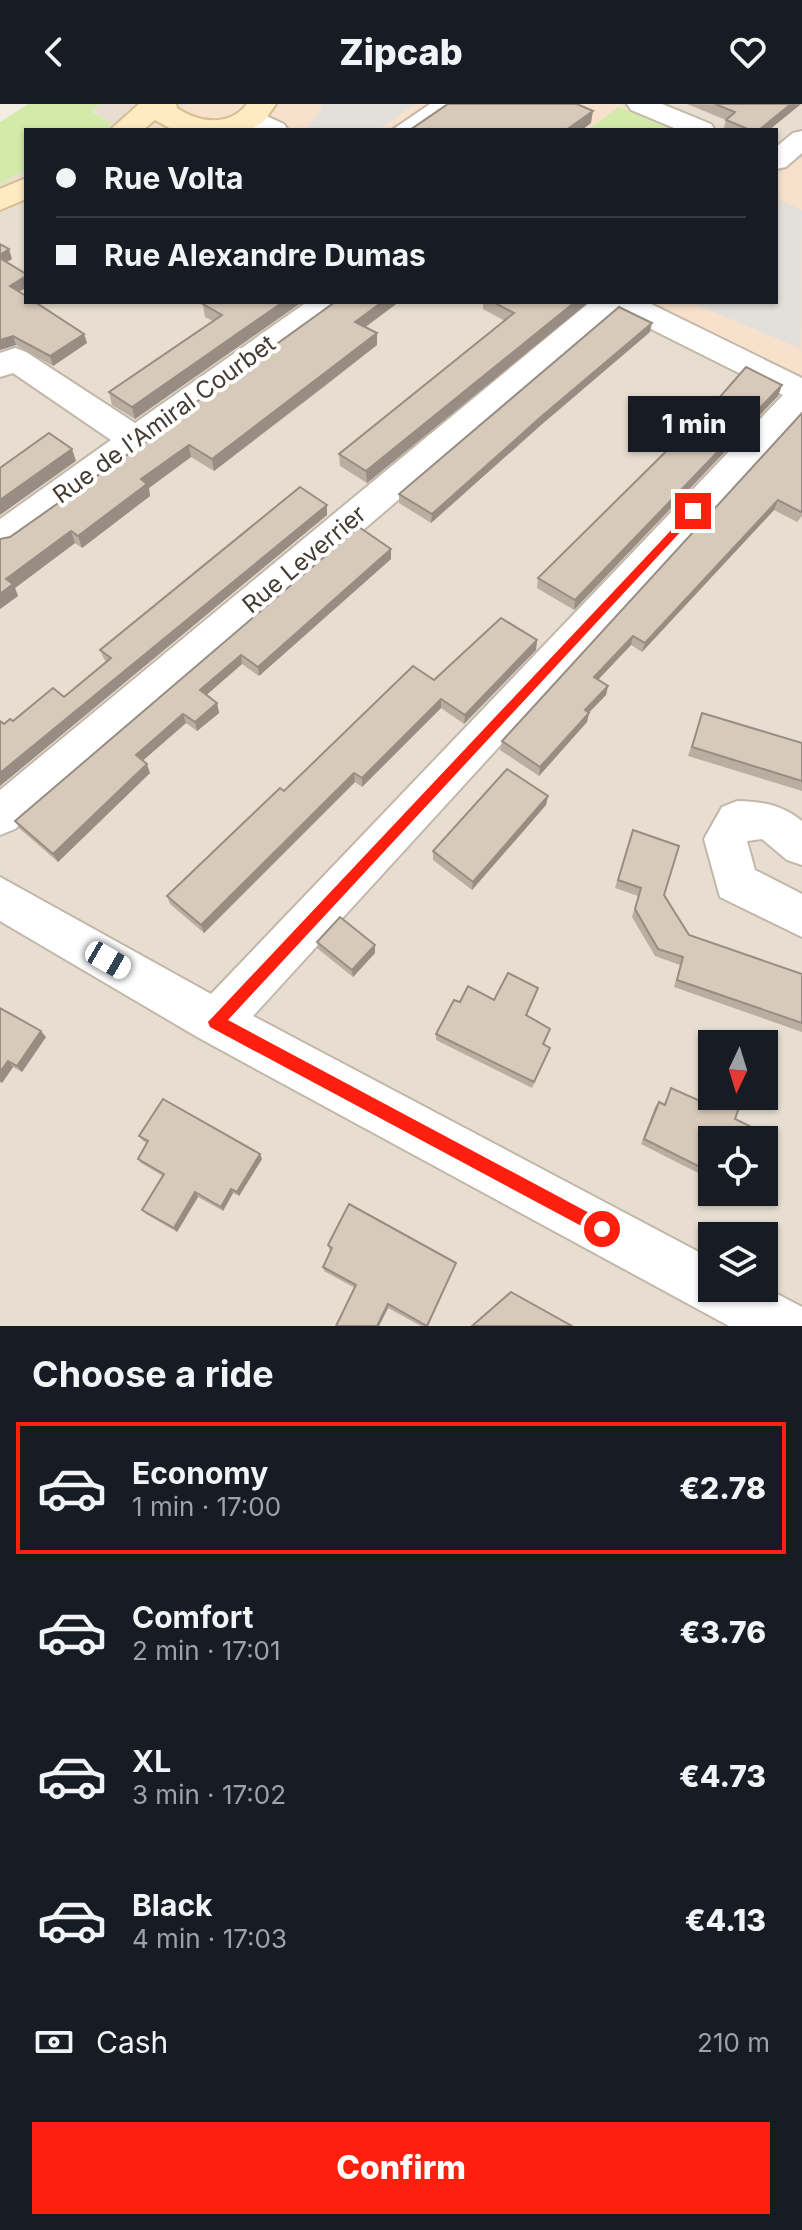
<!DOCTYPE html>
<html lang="en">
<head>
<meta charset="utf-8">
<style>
	:root { --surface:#171b24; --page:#242831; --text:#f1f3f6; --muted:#9ea1a6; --line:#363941; --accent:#ff1f0e }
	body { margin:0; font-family:Inter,sans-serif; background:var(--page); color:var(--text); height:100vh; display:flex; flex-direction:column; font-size:30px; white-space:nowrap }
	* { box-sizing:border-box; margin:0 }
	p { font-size:26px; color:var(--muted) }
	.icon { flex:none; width:44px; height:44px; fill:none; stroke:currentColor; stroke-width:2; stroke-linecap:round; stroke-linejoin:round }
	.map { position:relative; height:1222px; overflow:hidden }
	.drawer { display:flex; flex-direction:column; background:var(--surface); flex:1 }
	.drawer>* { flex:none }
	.guide { position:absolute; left:24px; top:24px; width:754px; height:176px; border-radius:0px; box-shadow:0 2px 6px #0004; display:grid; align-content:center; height:176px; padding:0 32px; background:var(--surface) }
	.needle { width:52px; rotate:184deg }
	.fabs { position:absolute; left:698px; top:926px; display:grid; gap:16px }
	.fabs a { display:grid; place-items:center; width:80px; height:80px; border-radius:0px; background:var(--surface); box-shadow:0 2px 6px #0004; font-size:40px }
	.end { position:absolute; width:36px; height:36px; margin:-18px; border:10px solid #ff1f0e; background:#fff; box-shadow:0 0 0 4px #fff }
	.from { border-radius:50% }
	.bubble { position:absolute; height:56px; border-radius:0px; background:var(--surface); box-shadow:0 2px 6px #0004; font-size:26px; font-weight:800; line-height:56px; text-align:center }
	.car { position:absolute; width:24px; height:48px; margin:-24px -12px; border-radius:10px; box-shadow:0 0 6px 2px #0007; background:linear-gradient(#fff 24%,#345 0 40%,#fff 0 76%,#345 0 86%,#fff 0) }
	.guide b { display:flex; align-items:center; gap:28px; height:76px; font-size:30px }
	.guide b+b { border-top:2px solid var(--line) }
	.guide i { width:20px; height:20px; background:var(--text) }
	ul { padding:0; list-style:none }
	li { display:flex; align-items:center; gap:24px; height:132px; margin:0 16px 12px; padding:0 16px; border:4px solid transparent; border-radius:0px }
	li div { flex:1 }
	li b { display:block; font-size:30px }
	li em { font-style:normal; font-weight:800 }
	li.on { border-color:var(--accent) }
	li>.icon { width:72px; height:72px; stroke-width:1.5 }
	h2 { padding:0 32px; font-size:36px; line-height:96px }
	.pay { display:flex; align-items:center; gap:20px; height:88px; padding:0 32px; font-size:30px }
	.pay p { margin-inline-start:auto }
	.button { display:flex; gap:16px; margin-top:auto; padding:16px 32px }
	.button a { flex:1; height:92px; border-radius:0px; background:var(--accent); color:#fff; font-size:32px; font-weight:800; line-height:92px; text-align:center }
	header { display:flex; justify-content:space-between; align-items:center; height:104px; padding:0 32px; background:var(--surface); font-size:36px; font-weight:800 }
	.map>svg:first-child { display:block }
	.residential { fill:#e7ded1; fill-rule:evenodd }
	.commercial { fill:#f7e1cc }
	.green { fill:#d2eba8 }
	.parking { fill:#e3e0dc }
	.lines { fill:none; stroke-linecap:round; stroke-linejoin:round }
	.lane-casing { stroke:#c2b7a8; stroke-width:4 }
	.street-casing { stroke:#c2b7a8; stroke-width:4 }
	.secondary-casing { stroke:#d6be8f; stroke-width:4 }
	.lane { fill:#fff; fill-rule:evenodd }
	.street { fill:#fff; fill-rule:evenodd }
	.secondary { fill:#ffebc1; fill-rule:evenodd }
	.wall { fill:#baaea1 }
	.shaded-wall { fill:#978d83 }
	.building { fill:#d8cabb; stroke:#978d83; stroke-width:2 }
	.route { fill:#ff1f0e }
	.labels { text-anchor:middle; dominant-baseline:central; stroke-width:8; stroke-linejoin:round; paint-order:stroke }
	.street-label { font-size:24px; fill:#453c33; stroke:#fff }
</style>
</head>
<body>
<header><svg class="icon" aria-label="back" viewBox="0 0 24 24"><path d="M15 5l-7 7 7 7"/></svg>Zipcab<svg class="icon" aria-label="heart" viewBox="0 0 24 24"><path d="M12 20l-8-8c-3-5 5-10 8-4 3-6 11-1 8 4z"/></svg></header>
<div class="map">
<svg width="802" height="1222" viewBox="0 0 802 1222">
	<rect width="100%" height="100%" fill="#f3ede3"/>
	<!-- residential -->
	<path class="residential" d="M 102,0 L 802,0 L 802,1222 L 0,1222 L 0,80 L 26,66 L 26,198 L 776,198 L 776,26 L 100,26 L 111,20 L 91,6 ZM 712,940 L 764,940 L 764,992 L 712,992 ZM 712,1036 L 764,1036 L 764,1088 L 712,1088 ZM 712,1132 L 764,1132 L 764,1184 L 712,1184 Z"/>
	<!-- commercial -->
	<g class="commercial">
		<path d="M 188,0 L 618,0 L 679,26 L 143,26 Z"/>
		<path d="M 802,53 L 802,277 L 599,198 L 776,198 L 776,67 L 781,69 Z"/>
	</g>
	<!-- green -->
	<g class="green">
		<path d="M 28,0 L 102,0 L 91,7 L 112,20 L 100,26 L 26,26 L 26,66 L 0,80 L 0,18 Z"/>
		<path d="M 619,3 L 679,26 L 587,26 Z"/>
	</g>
	<!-- parking -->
	<g class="parking">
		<path d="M 321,0 L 415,0 L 378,26 L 306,26 L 321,7 Z"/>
		<path d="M 776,94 L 802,106 L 801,245 L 690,198 L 776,198 Z"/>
	</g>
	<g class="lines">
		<defs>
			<path id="lane" d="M 430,0 L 446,0 L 408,26 L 392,26 Z"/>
			<g id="street">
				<path d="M 627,0 L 662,0 L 711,20 L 715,26 L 679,26 L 631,6 Z"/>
				<path d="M 251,5 L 284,20 L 288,26 C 270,26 250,30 238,13 L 242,7 Z"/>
				<path d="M 802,27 L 802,49 L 786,63 L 776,65 L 776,43 L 793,29 Z"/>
				<path d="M 307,198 L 342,198 L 338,205 L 13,442 L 0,446 L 0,415 L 111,336 L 13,269 L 0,273 L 0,249 L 15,244 L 26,248 L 135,319 Z"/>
				<path d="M 590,198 L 647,198 L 802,274 L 802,311 L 253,912 L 712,1155 L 712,1184 L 764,1183 L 802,1203 L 802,1222 L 729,1222 L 199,934 L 0,817 L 0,773 L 211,890 L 783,291 L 617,208 L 15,725 L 0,731 L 0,686 Z"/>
				<path d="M 737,697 C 764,698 780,700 802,717 L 802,761 L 787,756 L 762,735 L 747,737 L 755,766 L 802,790 L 802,833 L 720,793 L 704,735 L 722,703 Z"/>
			</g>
			<g id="secondary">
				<path d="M 139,0 L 176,0 L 177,4 C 199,19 229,23 247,0 L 276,0 L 264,17 L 250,26 L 173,26 L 155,16 L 143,26 L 110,26 Z"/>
				<path d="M 26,74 L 26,95 L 0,106 L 0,85 Z"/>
			</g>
		</defs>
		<!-- lane casing -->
		<use href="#lane" class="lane-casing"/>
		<!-- street casing -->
		<use href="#street" class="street-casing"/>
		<!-- secondary casing -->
		<use href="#secondary" class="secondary-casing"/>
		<!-- lane -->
		<use href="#lane" class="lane"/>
		<!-- street -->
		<use href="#street" class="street"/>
		<!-- secondary -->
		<use href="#secondary" class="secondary"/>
	</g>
	<!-- wall -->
	<g class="wall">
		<path d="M 687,0 L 801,0 L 769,26 L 723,26 L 726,16 Z"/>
		<path d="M 0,140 L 12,155 L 6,158 L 19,188 L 84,230 L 87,239 L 53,262 L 16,241 L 0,246 Z"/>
		<path d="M 198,198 L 302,198 L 135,315 L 112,301 L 109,288 L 213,217 L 205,213 L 203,201 Z"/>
		<path d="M 483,198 L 589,198 L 367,379 L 340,362 L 339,350 L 505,217 L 483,205 Z"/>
		<path d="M 365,223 L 377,229 L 377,241 L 324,283 L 214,367 L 191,353 L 149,384 L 150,392 L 82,444 L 75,439 L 15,484 L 18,492 L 0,505 L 10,433 L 154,332 L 153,329 Z"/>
		<path d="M 650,228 L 541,321 L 431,419 L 399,399 L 399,390 Z"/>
		<path d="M 782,281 L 778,292 L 574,506 L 537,484 L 538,474 L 712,302 Z"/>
		<path d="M 802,309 L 802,412 L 797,418 L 774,406 L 642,548 L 631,541 L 598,576 L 608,582 L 606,591 L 589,609 L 587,618 L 539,672 L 500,646 L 502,637 Z"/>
		<path d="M 327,401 L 327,411 L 0,682 L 0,617 L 4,620 L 13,617 L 64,593 L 107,558 L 104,555 L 100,546 Z"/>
		<path d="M 359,423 L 391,445 L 391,455 L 259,572 L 242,560 L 206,591 L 217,599 L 219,609 L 197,627 L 186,619 L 142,657 L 150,669 L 58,758 L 20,725 L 15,717 Z"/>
		<path d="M 537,536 L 536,546 L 464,620 L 441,604 L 362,683 L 355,678 L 204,829 L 170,800 L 167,792 L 284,687 L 434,576 Z"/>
		<path d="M 702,609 L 802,639 L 802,687 L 688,652 Z"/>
		<path d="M 548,692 L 546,701 L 472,786 L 433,756 L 433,747 Z"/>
		<path d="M 633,726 L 664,791 L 689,831 L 802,870 L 802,928 L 674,883 L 680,861 L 655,852 L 632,813 L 638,792 L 615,784 Z"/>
		<path d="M 317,838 L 375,841 L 375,849 L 353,873 L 318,845 Z"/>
		<path d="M 538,884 L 527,912 L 550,925 L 544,941 L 550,944 L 532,984 L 436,936 L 436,930 L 460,898 L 494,896 Z"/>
		<path d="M 0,904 L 46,933 L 22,968 L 13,963 L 2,979 L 0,978 Z"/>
		<path d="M 711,969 L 712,1036 L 712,1076 L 641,1040 L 655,1003 L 659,998 L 664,1000 L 671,984 L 698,996 L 707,975 Z"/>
		<path d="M 139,1032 L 262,1055 L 239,1092 L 233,1089 L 223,1107 L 198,1093 L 177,1128 L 146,1110 L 142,1106 L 163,1072 L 141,1059 L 138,1055 L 147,1039 L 143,1037 Z"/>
		<path d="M 736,1088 L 751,1088 L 746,1093 Z"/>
		<path d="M 328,1141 L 456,1159 L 428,1222 L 421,1222 L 388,1204 L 379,1222 L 336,1222 L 355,1184 L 324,1167 L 323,1163 L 331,1146 L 329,1145 Z"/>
	</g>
	<!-- shaded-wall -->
	<g class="shaded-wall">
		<path d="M 791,0 L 801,0 L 769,26 L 759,26 Z"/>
		<path d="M 593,7 L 591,19 L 582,26 L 566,26 Z"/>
		<path d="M 9,145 L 12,155 L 0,162 L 0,151 Z"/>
		<path d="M 26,172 L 26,184 L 13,191 L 10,182 Z"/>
		<path d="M 283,198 L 302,198 L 135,315 L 132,303 Z"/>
		<path d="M 382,198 L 399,198 L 356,230 L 355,218 Z"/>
		<path d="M 575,198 L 589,198 L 367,379 L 366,367 Z"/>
		<path d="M 652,219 L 650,228 L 541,321 L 431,419 L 432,410 L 542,312 Z"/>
		<path d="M 377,229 L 377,241 L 214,367 L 212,355 Z"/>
		<path d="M 84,230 L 87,239 L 53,262 L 50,252 Z"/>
		<path d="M 13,232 L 16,241 L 0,246 L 0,236 Z"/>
		<path d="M 782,281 L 778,292 L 574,506 L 575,496 Z"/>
		<path d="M 189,341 L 191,353 L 149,384 L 150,392 L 82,444 L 78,432 L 141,375 Z"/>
		<path d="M 72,345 L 76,357 L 0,411 L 0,396 Z"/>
		<path d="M 778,396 L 774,406 L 642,548 L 645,539 Z"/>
		<path d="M 327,401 L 327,411 L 0,682 L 0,669 Z"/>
		<path d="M 71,427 L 75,439 L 15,484 L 18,492 L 0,505 L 0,490 L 6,475 Z"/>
		<path d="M 391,445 L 391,455 L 259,572 L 258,563 Z"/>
		<path d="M 633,532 L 631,541 L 592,582 L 594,573 Z"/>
		<path d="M 537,536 L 536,546 L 464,620 L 465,611 Z"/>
		<path d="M 241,551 L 242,560 L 202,595 L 200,586 Z"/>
		<path d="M 608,582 L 606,591 L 582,615 L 585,606 Z"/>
		<path d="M 441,595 L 441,604 L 362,683 L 362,674 Z"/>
		<path d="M 217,599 L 219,609 L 197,627 L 195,618 Z"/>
		<path d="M 589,609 L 587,618 L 539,672 L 540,663 Z"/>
		<path d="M 183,610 L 186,619 L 139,660 L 136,651 Z"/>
		<path d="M 147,660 L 150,669 L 58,758 L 53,750 Z"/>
		<path d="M 354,669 L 355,678 L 204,829 L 201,821 Z"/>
		<path d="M 548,692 L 546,701 L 472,786 L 473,778 Z"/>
		<path d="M 375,841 L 375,849 L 353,873 L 352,866 Z"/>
		<path d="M 41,927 L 46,933 L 22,968 L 17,962 Z"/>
		<path d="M 8,957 L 13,963 L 2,979 L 0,977 L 0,968 Z"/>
		<path d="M 260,1050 L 262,1055 L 239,1092 L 237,1088 Z"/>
		<path d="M 231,1085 L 233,1089 L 223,1107 L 221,1103 Z"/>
		<path d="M 195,1088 L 198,1093 L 177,1128 L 174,1124 Z"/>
		<path d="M 388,1200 L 388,1204 L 379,1222 L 377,1222 Z"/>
	</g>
	<!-- building -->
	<g class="building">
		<path d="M 448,0 L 577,0 L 593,7 L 566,26 L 410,26 Z"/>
		<path d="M 715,0 L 791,0 L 759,26 L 750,26 L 726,16 L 735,8 Z"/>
		<path d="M 0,140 L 9,145 L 0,151 Z"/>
		<path d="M 0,154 L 26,170 L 26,172 L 10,182 L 26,192 L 26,198 L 35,198 L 84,230 L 50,252 L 13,232 L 0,236 Z"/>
		<path d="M 206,198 L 283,198 L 132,303 L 109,288 L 222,211 L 203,200 Z"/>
		<path d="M 335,198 L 382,198 L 355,218 L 377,229 L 212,355 L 189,341 L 141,375 L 147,380 L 78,432 L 71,427 L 6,475 L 13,480 L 0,490 L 0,435 L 10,433 L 155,331 L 153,329 Z"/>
		<path d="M 493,198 L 575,198 L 366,367 L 339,350 L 514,209 Z"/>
		<path d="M 619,203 L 652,219 L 542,312 L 432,410 L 399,390 Z"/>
		<path d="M 746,263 L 782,281 L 575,496 L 538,474 L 712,302 Z"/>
		<path d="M 802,309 L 802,406 L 801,408 L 778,396 L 645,539 L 633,532 L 594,573 L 608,582 L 585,606 L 589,609 L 540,663 L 502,637 Z"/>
		<path d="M 49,329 L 72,345 L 0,396 L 0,364 Z"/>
		<path d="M 300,383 L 327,401 L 0,669 L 0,617 L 4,620 L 10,615 L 13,617 L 53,584 L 64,593 L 111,554 L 100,546 Z"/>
		<path d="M 359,423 L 391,445 L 258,563 L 241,551 L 200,586 L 217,599 L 195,618 L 183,610 L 136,651 L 147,660 L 53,750 L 15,717 Z"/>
		<path d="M 501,514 L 537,536 L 465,611 L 441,595 L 362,674 L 354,669 L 201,821 L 167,792 L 280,684 L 284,687 L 413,562 L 434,576 Z"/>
		<path d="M 702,609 L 802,639 L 802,677 L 692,643 Z"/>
		<path d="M 507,665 L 548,692 L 473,778 L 433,747 Z"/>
		<path d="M 633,726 L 679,742 L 664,791 L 689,831 L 802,870 L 802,919 L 677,876 L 683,853 L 658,845 L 635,805 L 641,784 L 618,776 Z"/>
		<path d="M 340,813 L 375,841 L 352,866 L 317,838 Z"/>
		<path d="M 508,869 L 538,884 L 526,911 L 550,925 L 543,940 L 550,944 L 534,978 L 436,930 L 454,896 L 460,898 L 468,882 L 494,896 Z"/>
		<path d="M 0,904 L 41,927 L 17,962 L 8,957 L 0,968 Z"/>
		<path d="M 711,969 L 712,992 L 743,992 L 735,1015 L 764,1029 L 762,1036 L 712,1036 L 712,1069 L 644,1035 L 659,998 L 665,1001 L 671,984 L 700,997 Z"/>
		<path d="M 163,995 L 260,1050 L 237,1088 L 231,1085 L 221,1103 L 195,1088 L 174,1124 L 142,1106 L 164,1070 L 138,1055 L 148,1037 L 139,1032 Z"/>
		<path d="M 349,1100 L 456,1159 L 427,1222 L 388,1200 L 377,1222 L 336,1222 L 356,1181 L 323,1163 L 332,1144 L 328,1141 Z"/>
		<path d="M 511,1188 L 572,1222 L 472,1222 Z"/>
	</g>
	<!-- route -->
	<path class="route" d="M 693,403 L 699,407 L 697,410 L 228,916 L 608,1119 L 610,1125 L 608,1131 L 602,1133 L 210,923 L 208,918 Z"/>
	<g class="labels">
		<!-- street labels -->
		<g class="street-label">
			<text transform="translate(164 315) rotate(-36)">Rue de l'Amiral Courbet</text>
			<text transform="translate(304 455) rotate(-40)">Rue Leverrier</text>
		</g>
	</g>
</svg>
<div class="fabs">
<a><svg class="needle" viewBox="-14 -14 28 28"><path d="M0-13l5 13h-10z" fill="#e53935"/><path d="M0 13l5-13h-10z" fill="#9ea1a6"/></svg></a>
<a><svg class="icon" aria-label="locate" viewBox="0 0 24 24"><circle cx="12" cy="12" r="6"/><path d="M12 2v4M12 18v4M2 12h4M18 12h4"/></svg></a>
<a><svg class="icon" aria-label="layers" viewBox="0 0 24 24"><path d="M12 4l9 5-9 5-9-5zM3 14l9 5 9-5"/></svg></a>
</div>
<i class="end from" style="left:602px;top:1125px"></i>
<i class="end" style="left:693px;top:407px"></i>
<div class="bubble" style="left:628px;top:292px;width:132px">1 min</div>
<i class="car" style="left:108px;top:856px;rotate:120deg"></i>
<div class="guide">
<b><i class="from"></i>Rue Volta</b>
<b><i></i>Rue Alexandre Dumas</b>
</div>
</div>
<section class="drawer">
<h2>Choose a ride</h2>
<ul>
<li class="on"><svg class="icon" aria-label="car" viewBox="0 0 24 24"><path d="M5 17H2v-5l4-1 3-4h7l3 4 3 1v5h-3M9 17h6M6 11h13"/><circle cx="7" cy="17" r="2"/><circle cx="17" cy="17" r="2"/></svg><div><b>Economy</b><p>1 min · 17:00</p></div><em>€2.78</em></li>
<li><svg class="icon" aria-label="car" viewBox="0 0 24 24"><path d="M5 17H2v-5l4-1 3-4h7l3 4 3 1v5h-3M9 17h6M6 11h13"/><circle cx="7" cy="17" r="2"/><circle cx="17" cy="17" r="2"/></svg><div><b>Comfort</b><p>2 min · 17:01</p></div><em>€3.76</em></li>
<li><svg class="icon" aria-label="car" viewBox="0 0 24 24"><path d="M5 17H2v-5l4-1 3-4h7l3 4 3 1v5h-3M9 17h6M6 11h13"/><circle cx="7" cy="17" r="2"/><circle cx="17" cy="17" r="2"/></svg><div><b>XL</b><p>3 min · 17:02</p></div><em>€4.73</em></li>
<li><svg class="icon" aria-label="car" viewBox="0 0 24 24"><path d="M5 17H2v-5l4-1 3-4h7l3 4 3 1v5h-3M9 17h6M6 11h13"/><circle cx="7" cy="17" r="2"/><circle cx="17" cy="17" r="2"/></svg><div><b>Black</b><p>4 min · 17:03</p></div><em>€4.13</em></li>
</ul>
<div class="pay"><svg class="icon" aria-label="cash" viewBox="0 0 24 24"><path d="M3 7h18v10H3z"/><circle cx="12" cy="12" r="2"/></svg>Cash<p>210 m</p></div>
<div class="button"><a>Confirm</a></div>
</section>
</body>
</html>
